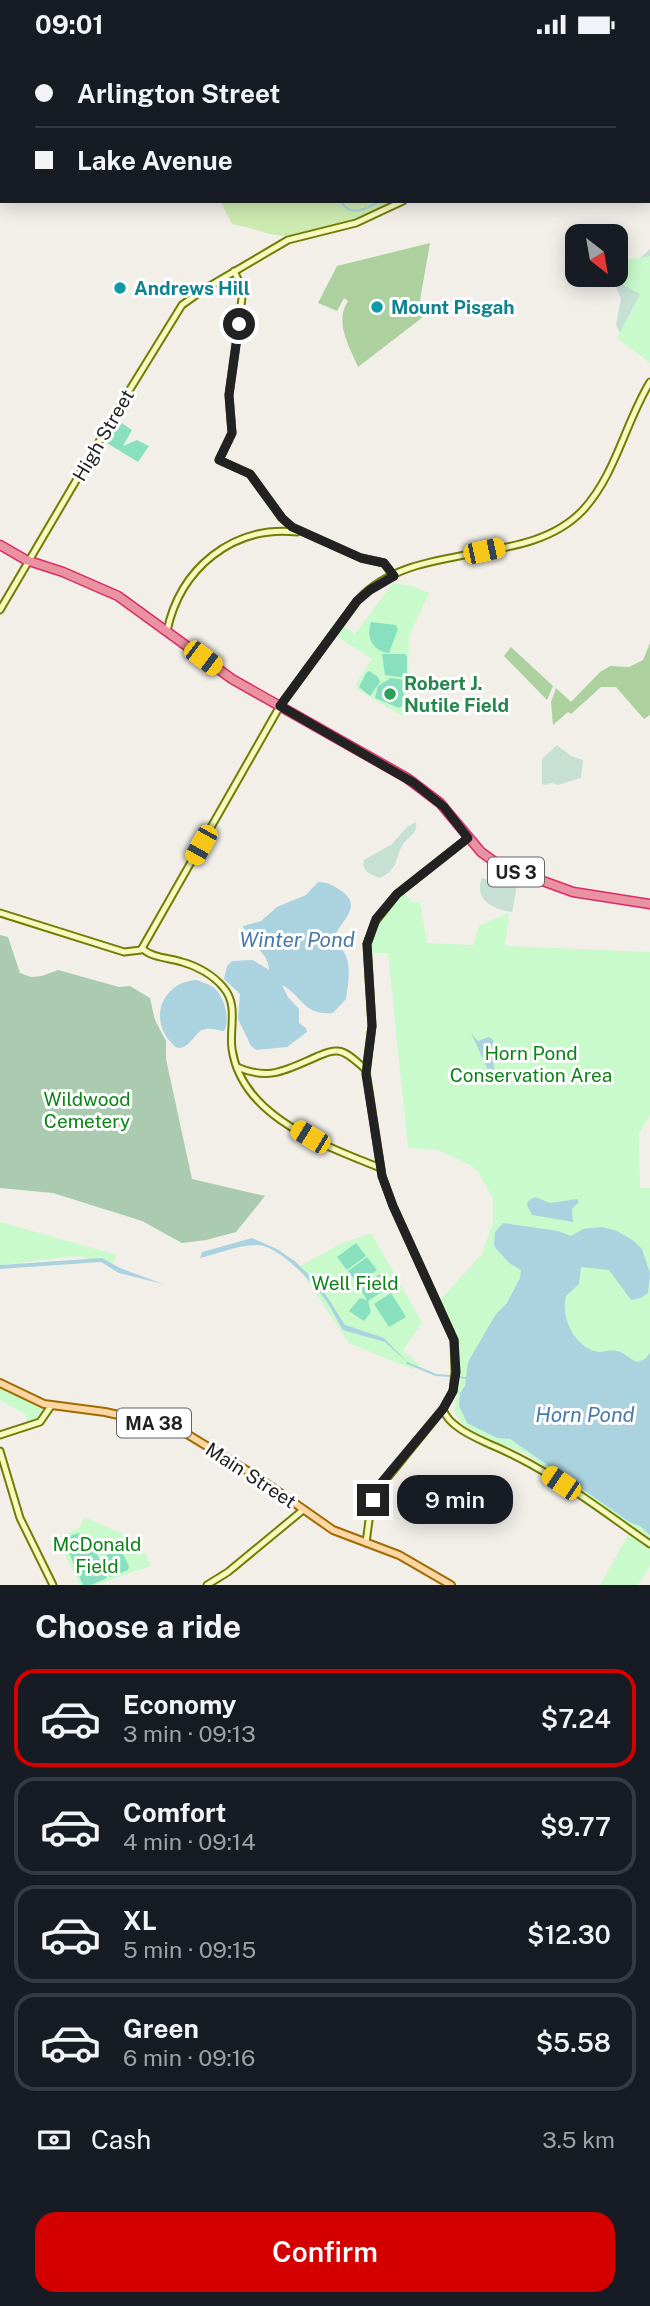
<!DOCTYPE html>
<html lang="en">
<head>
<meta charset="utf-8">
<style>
	:root { --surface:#171b24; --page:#20242c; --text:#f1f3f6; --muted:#9ea1a6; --line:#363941; --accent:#d40000 }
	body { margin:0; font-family:"Public Sans",sans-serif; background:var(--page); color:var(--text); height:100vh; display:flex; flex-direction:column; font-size:26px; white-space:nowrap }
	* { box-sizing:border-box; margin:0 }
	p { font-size:23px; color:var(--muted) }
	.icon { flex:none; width:38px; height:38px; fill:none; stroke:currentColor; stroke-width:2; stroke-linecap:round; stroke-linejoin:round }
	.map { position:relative; height:1536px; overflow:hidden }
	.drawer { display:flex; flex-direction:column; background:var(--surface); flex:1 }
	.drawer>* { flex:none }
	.top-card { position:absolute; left:0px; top:0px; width:651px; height:154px; box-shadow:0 4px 18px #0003; display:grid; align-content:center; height:154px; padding:0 35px; background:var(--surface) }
	.needle { width:46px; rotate:149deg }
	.controls { position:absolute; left:565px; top:175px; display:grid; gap:14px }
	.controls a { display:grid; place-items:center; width:63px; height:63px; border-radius:14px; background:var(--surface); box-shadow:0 4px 18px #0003; font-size:35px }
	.end { position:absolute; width:32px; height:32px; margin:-16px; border:9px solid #222; background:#fff; box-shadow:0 0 0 4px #fff }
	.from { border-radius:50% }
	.bubble { position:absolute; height:49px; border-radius:21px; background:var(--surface); box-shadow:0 4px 18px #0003; font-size:23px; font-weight:600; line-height:49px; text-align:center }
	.car { position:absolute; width:21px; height:42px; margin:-21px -10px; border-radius:9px; box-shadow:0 0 5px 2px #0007; background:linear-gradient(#f5c518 24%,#345 0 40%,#f5c518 0 76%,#345 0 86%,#f5c518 0) }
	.top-card b { display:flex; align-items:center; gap:24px; height:66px; font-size:26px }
	.top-card b+b { border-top:2px solid var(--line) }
	.top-card i { width:18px; height:18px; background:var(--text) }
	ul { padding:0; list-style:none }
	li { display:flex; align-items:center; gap:21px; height:98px; margin:0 14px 10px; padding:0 21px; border:4px solid var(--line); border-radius:21px }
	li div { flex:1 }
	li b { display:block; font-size:26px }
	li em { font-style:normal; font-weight:600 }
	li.on { border-color:var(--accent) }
	li>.icon { width:63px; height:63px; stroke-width:1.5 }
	h2 { padding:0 35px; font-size:32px; line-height:84px }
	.pay { display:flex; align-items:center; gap:18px; height:77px; padding:0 35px; font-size:26px }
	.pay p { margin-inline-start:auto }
	.primary-button { display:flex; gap:14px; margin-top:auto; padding:14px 35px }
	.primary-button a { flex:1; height:80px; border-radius:21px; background:var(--accent); color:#fff; font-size:28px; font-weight:600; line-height:80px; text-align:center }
	.status { display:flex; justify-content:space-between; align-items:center; height:49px; padding:0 35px; background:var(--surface); direction:ltr }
	.status svg { height:19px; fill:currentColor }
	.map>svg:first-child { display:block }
	.grass { fill:#cdebb0 }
	.forest { fill:#add19e }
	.wetland { fill:#c6e0d4 }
	.cemetery { fill:#aacbaf }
	.park { fill:#c8facc }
	.pitch { fill:#88e0be }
	.water { fill:#aad3df }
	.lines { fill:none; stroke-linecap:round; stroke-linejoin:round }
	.stream { stroke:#aad3df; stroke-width:2 }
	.secondary-casing { stroke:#707d05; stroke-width:9 }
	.primary-casing { stroke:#a06b00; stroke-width:10 }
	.highway-casing { stroke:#dc2a67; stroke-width:11 }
	.secondary { stroke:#f7fabf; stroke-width:5 }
	.primary { stroke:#fcd6a4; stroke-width:6 }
	.highway { stroke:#e892a2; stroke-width:8 }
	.route { stroke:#222; stroke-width:9 }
	.culture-dot { fill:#0f9aa8; stroke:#fff; stroke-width:2.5 }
	.leisure-dot { fill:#2e9e5b; stroke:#fff; stroke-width:2.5 }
	.labels { text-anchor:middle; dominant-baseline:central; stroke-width:6; stroke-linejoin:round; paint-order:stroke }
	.shield { fill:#fff; stroke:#646464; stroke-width:2 }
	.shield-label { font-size:18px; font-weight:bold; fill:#222 }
	.culture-label { font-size:19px; font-weight:bold; fill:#0d838f; stroke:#fff; text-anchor:start }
	.street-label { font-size:19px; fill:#222; stroke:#fff }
	.leisure-label { font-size:19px; font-weight:bold; fill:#27864d; stroke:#fff; text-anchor:start }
	.park-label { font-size:19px; fill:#0c8416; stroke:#fff }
	.water-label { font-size:21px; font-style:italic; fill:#4a7aab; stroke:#fff }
</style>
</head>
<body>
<div class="status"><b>09:01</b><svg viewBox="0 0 49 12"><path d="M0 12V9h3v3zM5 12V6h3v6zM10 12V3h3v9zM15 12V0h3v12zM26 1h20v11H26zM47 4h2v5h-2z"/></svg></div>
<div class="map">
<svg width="650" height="1536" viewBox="0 0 650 1536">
	<rect width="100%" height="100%" fill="#f2efe9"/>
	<!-- grass -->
	<g class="grass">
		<path d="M 13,0 L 326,0 L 15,2 Z"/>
		<path d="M 220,152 L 392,152 L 391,155 C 362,168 318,188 286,187 C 267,186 250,178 232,175 Z"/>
	</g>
	<!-- forest -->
	<g class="forest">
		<path d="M 430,194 L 420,251 L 436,258 L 358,318 C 349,297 334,273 348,252 L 344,249 L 337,262 L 318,254 L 337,217 Z"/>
		<path d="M 650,594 L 650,666 L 644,670 L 616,638 L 601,638 L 571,665 L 568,663 L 553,676 L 551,653 L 556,639 L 571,653 L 600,623 L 610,617 L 629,618 L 643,611 Z"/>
		<path d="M 511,598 L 553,637 L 547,651 L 504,607 Z"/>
	</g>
	<!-- wetland -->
	<g class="wetland">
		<path d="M 650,200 L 650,300 L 622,286 L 618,281 L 616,275 L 621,250 L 612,228 L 622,215 L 640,209 Z"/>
		<path d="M 557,696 L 571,707 L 583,711 L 581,729 L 558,736 L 551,734 L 545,736 L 542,735 L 542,710 Z"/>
		<path d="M 416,773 C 418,786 408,786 402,797 C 394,811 399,821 379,829 L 367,823 L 363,816 L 364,811 L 392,795 L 407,778 Z"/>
		<path d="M 482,829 L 506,836 L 518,831 L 512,863 C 493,861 473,850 482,829 Z"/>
	</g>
	<!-- cemetery -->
	<path class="cemetery" d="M 0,886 L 8,888 L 20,924 L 31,928 L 42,927 L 58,921 L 119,938 L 130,937 L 150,949 L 155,971 L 166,992 L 166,1010 L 192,1130 L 265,1147 L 236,1183 L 206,1191 L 182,1194 L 142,1172 L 53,1144 L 0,1139 Z"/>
	<!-- park -->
	<g class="park">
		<path d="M 650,207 L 650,314 L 617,289 L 640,245 L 609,228 L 616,226 L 616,221 L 626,211 Z"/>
		<path d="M 393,534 L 412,537 L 429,544 L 409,587 L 408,628 L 403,667 L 358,641 L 356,635 L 372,610 L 335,586 L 342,576 L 355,585 Z"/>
		<path d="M 403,843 L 412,853 L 420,853 L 427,894 L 473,896 L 480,876 L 509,864 L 505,897 L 650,903 L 650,1066 L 639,1085 L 640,1139 L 650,1139 L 650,1491 L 528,1406 L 477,1385 L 461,1374 L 454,1362 L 459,1333 L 456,1285 L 440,1251 L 482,1205 L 493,1174 L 493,1150 L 478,1122 L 470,1116 L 438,1101 L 408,1099 L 388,904 L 369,904 C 370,878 386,861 403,843 Z"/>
		<path d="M 0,1173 L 117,1206 L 112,1215 L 77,1207 L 0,1216 Z"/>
		<path d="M 371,1184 L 422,1273 L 403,1301 L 420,1316 L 412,1320 L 349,1294 L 298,1218 L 340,1195 Z"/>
		<path d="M 0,1338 L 43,1358 L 45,1361 L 39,1372 L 29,1376 L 25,1365 L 0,1351 Z"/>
		<path d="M 84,1468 L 142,1493 L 141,1504 L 145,1504 L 151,1517 L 95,1536 L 80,1536 L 57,1490 L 80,1478 Z"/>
		<path d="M 629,1484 L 650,1498 L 650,1516 L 638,1536 L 600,1536 Z"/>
	</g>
	<!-- pitch -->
	<g class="pitch">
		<path d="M 120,373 L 132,381 L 123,397 L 137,391 L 149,397 L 138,413 L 107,394 Z"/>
		<path d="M 371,573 L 396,576 L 398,580 L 389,604 C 372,602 366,588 371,573 Z"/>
		<path d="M 382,605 L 405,605 L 407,608 L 407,629 L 385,626 Z"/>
		<path d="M 369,622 L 378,628 L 380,633 L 370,647 L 359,638 L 366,624 Z"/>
		<path d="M 391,629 L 406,631 L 402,657 L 399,659 L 375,649 L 378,637 Z"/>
		<path d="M 356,1194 L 366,1207 L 347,1221 L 337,1208 Z"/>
		<path d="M 367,1208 L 377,1221 L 358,1235 L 348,1222 Z"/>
		<path d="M 380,1225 L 388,1239 L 368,1252 L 371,1263 L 364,1272 L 349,1262 L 360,1249 L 367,1251 L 359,1238 Z"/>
		<path d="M 391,1244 L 406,1268 L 389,1278 L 374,1255 Z"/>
		<path d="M 79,1484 L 84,1489 L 82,1495 L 91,1492 L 102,1516 L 105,1507 L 115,1502 L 123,1505 L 129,1517 L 128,1521 L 110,1528 L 105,1522 L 107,1529 L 91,1536 L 83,1536 L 68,1502 L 77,1498 L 69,1490 L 69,1487 Z"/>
	</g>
	<!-- water -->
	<g class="water">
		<path d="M 318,833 C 327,833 333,836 340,841 C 365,857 340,872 333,890 C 335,898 340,897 344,903 C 352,916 348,936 346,950 L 333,964 C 303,967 303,947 282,936 L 288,948 L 299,960 L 299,974 L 306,979 L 307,983 L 287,998 L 256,1001 L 251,997 L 238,970 L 240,945 L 224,930 L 227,917 L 232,912 L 253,911 L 269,921 C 269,901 245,895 243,877 L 261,872 L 277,858 L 306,846 Z"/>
		<path d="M 197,931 C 204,934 213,936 218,943 C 225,952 230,972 224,982 C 216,981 210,978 202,981 C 194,985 187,1003 176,998 C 175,998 169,991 168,990 C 149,964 166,932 197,931 Z"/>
		<path d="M 471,984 L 478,992 L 489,988 L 493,991 L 494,1021 L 488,1021 Z"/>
		<path d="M 535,1148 L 550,1154 L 577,1150 L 579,1153 L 572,1160 L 573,1173 L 532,1166 L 527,1156 L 528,1152 Z"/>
		<path d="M 503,1174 L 558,1182 L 571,1187 L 583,1180 L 602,1178 L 617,1182 L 634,1192 L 642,1200 L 650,1224 L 648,1244 L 641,1249 L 631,1251 L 609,1221 L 581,1218 L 579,1235 L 566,1247 C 560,1269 576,1301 600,1303 C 606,1303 611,1300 617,1302 C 624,1303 630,1310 637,1313 L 645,1310 L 650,1304 L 650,1486 L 640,1477 L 631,1474 L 510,1390 L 497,1389 L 467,1374 L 459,1357 L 460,1344 L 465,1337 L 468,1313 L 496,1265 L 507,1254 L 520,1229 L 521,1221 L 509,1214 L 494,1197 L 495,1183 Z"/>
		<path d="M 252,1189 L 277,1200 L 296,1213 L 321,1238 L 345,1276 L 384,1289 L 409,1315 L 385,1293 L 343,1281 C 337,1272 333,1262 327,1253 C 315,1236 279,1196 257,1196 C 237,1196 218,1205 200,1209 L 202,1203 Z"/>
		<path d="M 102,1209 L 120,1219 L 163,1235 L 119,1224 L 101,1213 L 0,1220 L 0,1216 Z"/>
	</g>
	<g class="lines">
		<!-- stream -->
		<g class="stream">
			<path d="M 0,29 L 2,29"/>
			<path d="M 341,152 C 346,162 356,164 366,159"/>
			<path d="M 369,158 L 380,152"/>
			<path d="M 407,1314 L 436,1326 L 451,1327"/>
			<path d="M 459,1328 L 465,1329"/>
		</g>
		<defs>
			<g id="secondary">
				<path d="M 596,0 L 598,2"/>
				<path d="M 523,2 L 524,0"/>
				<path d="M 649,43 L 650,44"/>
				<path d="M 234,222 L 241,237 L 242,249 L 229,346 L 232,384 L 219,411 L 250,425 L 282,469 L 292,478 L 361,509 L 384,514 L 394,527"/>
				<path d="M 0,561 L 124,350 L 182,256 L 203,241 L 288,191 L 356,174 L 403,152"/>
				<path d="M 167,582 C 180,520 232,476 297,483"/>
				<path d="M 0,864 L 124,903 L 141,901 L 280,657 L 357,552 C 415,488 527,521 583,461 C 616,425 625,374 650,333"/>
				<path d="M 142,899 C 151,909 170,909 182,913 C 197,917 213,926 223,938 C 239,956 229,979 232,1000 C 242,1069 325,1096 380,1119"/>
				<path d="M 237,1018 C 269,1032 286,1021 316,1008 C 323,1005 330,1001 338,1002 C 348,1003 358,1014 365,1020"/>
				<path d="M 443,1360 C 448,1377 474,1388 489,1395 C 548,1419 598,1459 650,1495"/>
				<path d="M 0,1386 L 40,1373 L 51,1357"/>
				<path d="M 0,1402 L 20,1469 L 53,1536"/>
				<path d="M 366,1494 L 371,1456 L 376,1443 L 443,1360 L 453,1342 L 455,1323 L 454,1291 L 393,1157 L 382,1127 L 366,1022 L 372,977 L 367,895 L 375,873 L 397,845 L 468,789"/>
				<path d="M 207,1536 L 228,1523 L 303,1461"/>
			</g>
			<path id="primary" d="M 0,1334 L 44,1355 L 105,1363 L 164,1376 L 182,1382 L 256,1427 L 333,1481 L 399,1506 L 451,1536"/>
			<path id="highway" d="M 0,496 L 26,511 L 63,523 L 118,547 L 232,630 L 407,729 L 440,754 L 481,803 L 499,816 L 573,843 L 650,855"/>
		</defs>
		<!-- secondary casing -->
		<use href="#secondary" class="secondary-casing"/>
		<!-- primary casing -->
		<use href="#primary" class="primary-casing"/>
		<!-- highway casing -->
		<use href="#highway" class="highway-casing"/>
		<!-- secondary -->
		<use href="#secondary" class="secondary"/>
		<!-- primary -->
		<use href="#primary" class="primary"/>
		<!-- highway -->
		<use href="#highway" class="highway"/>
	</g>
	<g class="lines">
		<!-- route -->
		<path class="route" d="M 239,275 L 229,346 L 232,384 L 219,411 L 250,425 L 282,469 L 292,478 L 361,509 L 384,514 L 394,527 L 370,541 L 357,552 L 280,657 L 414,734 L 444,758 L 468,789 L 397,845 L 376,870 L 367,895 L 372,977 L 366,1025 L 382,1127 L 393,1157 L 454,1291 L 456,1323 L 453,1342 L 443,1360 L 382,1433 L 373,1451"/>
	</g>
	<!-- markers -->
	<g class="culture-dot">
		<circle cx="120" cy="239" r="7"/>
		<circle cx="377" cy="258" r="7"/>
	</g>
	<circle class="leisure-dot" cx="390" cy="645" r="7"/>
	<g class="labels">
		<!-- shield labels -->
		<g class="shield">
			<rect x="488" y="808.5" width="56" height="29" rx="5"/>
			<rect x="117" y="1359.5" width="74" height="29" rx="5"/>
		</g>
		<g class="shield-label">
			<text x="516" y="823">US 3</text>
			<text x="154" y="1374">MA 38</text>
		</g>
		<!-- culture labels -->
		<g class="culture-label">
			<text x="134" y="239">Andrews Hill</text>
			<text x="391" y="258">Mount Pisgah</text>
		</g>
		<!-- street labels -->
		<g class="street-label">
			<text transform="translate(103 386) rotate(-60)">High Street</text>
			<text transform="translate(251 1426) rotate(33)">Main Street</text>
		</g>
		<!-- leisure labels -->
		<g class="leisure-label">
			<text x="404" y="634">Robert J.<tspan x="404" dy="22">Nutile Field</tspan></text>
		</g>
		<!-- park labels -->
		<g class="park-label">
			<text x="531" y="1004">Horn Pond<tspan x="531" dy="22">Conservation Area</tspan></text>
			<text x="87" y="1050">Wildwood<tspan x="87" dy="22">Cemetery</tspan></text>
			<text x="355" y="1234">Well Field</text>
			<text x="97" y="1495">McDonald<tspan x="97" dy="22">Field</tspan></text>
		</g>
		<!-- water labels -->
		<g class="water-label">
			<text x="297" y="890">Winter Pond</text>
			<text x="585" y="1365">Horn Pond</text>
		</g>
	</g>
</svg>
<div class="controls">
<a><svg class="needle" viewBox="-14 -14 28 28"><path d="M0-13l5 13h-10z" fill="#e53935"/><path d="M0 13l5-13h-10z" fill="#9ea1a6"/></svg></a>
</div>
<i class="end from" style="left:239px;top:275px"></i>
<i class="end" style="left:373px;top:1451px"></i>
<div class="bubble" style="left:397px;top:1426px;width:116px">9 min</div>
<i class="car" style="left:484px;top:502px;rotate:78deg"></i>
<i class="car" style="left:203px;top:609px;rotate:127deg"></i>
<i class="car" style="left:201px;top:796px;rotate:209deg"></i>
<i class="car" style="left:310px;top:1088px;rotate:301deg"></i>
<i class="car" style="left:561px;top:1434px;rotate:304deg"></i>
<div class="top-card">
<b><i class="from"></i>Arlington Street</b>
<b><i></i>Lake Avenue</b>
</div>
</div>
<section class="drawer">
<h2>Choose a ride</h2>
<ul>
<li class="on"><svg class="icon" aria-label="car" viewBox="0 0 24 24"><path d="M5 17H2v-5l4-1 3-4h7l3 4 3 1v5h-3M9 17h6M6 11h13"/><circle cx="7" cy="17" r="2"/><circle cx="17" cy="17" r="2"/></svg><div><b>Economy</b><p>3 min · 09:13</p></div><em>$7.24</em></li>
<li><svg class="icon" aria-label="car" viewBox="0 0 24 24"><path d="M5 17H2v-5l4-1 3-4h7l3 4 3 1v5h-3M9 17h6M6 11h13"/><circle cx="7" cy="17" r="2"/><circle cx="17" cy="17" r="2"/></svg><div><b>Comfort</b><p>4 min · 09:14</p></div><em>$9.77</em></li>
<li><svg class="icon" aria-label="car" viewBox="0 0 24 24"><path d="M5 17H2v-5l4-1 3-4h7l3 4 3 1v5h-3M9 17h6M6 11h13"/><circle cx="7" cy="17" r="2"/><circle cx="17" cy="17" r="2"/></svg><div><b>XL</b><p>5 min · 09:15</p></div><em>$12.30</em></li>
<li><svg class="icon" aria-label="car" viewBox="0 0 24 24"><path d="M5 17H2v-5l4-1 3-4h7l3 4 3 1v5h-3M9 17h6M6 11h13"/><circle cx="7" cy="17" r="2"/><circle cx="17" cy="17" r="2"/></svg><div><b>Green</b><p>6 min · 09:16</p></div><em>$5.58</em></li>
</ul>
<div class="pay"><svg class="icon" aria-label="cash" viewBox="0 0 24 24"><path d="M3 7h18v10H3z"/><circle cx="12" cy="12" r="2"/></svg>Cash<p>3.5 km</p></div>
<div class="primary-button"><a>Confirm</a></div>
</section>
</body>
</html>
